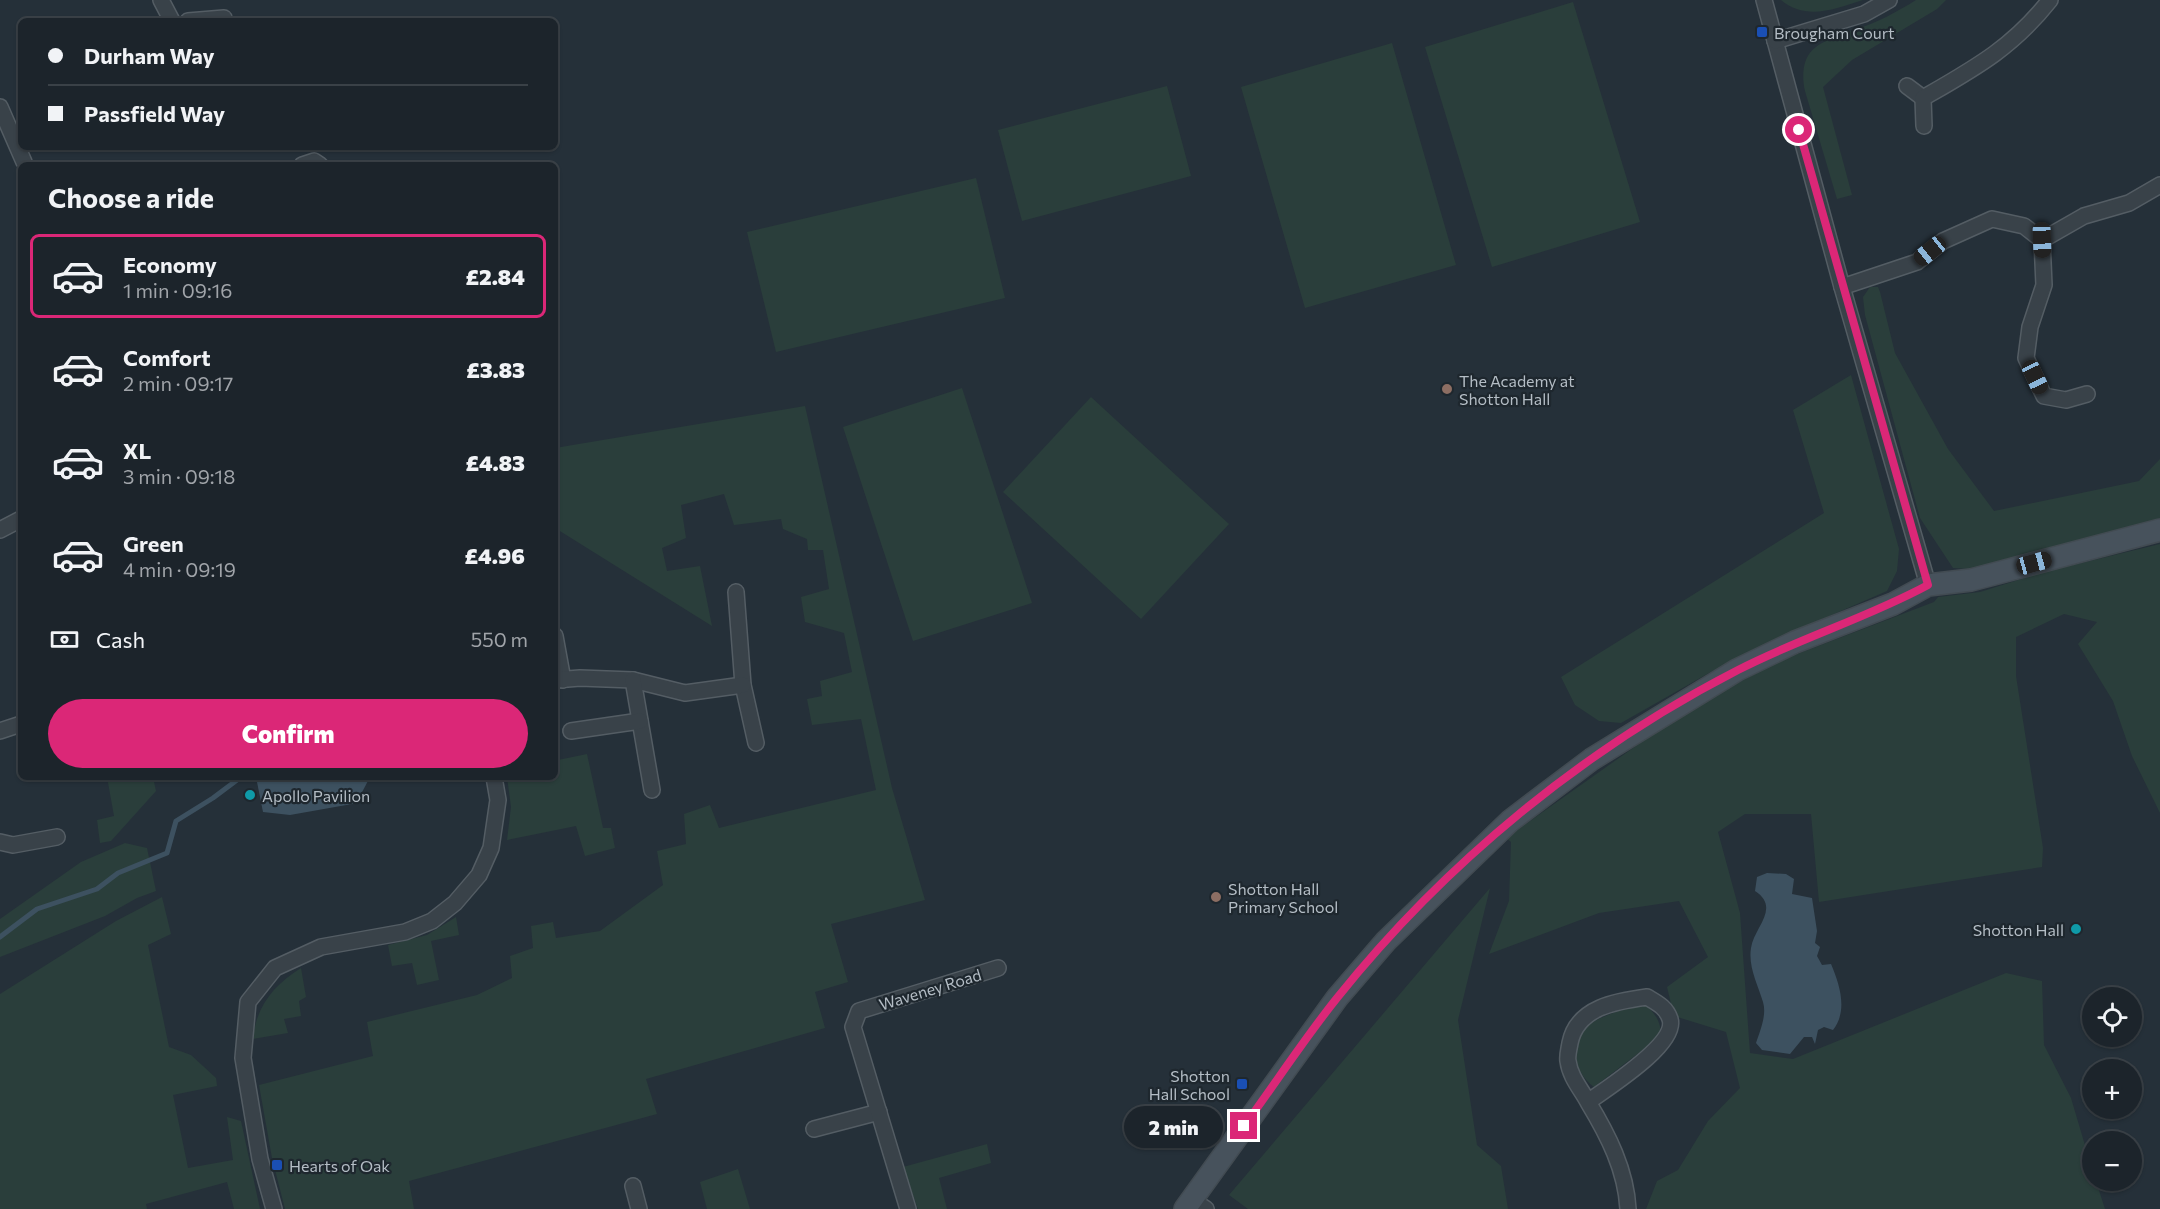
<!DOCTYPE html>
<html lang="en">
<head>
<meta charset="utf-8">
<style>
	:root { --surface:#1c242b; --page:#252c33; --text:#f1f3f6; --muted:#a0a4a9; --line:#3a4147; --accent:#db2777 }
	body { margin:0; font-family:Commissioner,sans-serif; background:var(--page); color:var(--text); height:100vh; display:flex; flex-direction:column; font-size:22px; white-space:nowrap }
	* { box-sizing:border-box; margin:0 }
	p { font-size:20px; color:var(--muted) }
	.icon { flex:none; width:33px; height:33px; fill:none; stroke:currentColor; stroke-width:2; stroke-linecap:round; stroke-linejoin:round }
	.map { position:relative; flex:1; overflow:hidden }
	.panel { position:absolute; left:18px; top:162px; width:540px; height:618px; display:flex; flex-direction:column; background:var(--surface); border-radius:9px; box-shadow:0 2px 4px #0004,0 0 0 2px var(--line) }
	.panel>* { flex:none }
	.banner { position:absolute; left:18px; top:18px; width:540px; height:132px; border-radius:9px; box-shadow:0 2px 4px #0004,0 0 0 2px var(--line); display:grid; align-content:center; height:132px; padding:0 30px; background:var(--surface) }
	.controls { position:absolute; left:2082px; top:987px; display:grid; gap:12px }
	.controls a { display:grid; place-items:center; width:60px; height:60px; border-radius:50%; background:var(--surface); box-shadow:0 2px 4px #0004,0 0 0 2px var(--line); font-size:30px }
	.end { position:absolute; width:27px; height:27px; margin:-14px; border:8px solid #db2777; background:#fff; box-shadow:0 0 0 3px #fff }
	.from { border-radius:50% }
	.bubble { position:absolute; height:42px; border-radius:21px; background:var(--surface); box-shadow:0 2px 4px #0004,0 0 0 2px var(--line); font-size:20px; font-weight:800; line-height:42px; text-align:center }
	.car { position:absolute; width:18px; height:36px; margin:-18px -9px; border-radius:8px; box-shadow:0 0 4px 2px #0007; background:linear-gradient(#222 24%,#8ab4d8 0 40%,#222 0 76%,#8ab4d8 0 86%,#222 0) }
	.banner b { display:flex; align-items:center; gap:21px; height:57px; font-size:22px }
	.banner b+b { border-top:2px solid var(--line) }
	.banner i { width:15px; height:15px; background:var(--text) }
	ul { padding:0; list-style:none }
	li { display:flex; align-items:center; gap:18px; height:84px; margin:0 12px 9px; padding:0 18px; border:3px solid transparent; border-radius:9px }
	li div { flex:1 }
	li b { display:block; font-size:22px }
	li em { font-style:normal; font-weight:800 }
	li.on { border-color:var(--accent) }
	li>.icon { width:54px; height:54px; stroke-width:1.5 }
	h2 { padding:0 30px; font-size:27px; line-height:72px }
	.pay { display:flex; align-items:center; gap:15px; height:66px; padding:0 30px; font-size:22px }
	.pay p { margin-inline-start:auto }
	.cta { display:flex; gap:12px; margin-top:auto; padding:12px 30px }
	.cta a { flex:1; height:69px; border-radius:36px; background:var(--accent); color:#fff; font-size:24px; font-weight:800; line-height:69px; text-align:center }
	.map>svg:first-child { display:block }
	.green { fill:#2a3e3b }
	.water { fill:#3d5160 }
	.lines { fill:none; stroke-linecap:round; stroke-linejoin:round }
	.stream { stroke:#3d5160; stroke-width:5 }
	.street-casing { stroke:#545d64; stroke-width:18 }
	.secondary-casing { stroke:#424b52; stroke-width:24 }
	.street { stroke:#394249; stroke-width:15 }
	.secondary { stroke:#47525c; stroke-width:21 }
	.route { stroke:#db2777; stroke-width:8 }
	.transit-dot { fill:#1a4fb4; stroke:#1e272e; stroke-width:2 }
	.education-dot { fill:#8d6e63; stroke:#1e272e; stroke-width:2 }
	.culture-dot { fill:#0f9aa8; stroke:#1e272e; stroke-width:2 }
	.labels { text-anchor:middle; dominant-baseline:central; stroke-width:4.5; stroke-linejoin:round; paint-order:stroke }
	.poi-label { font-size:16px; fill:#b4bdc5; stroke:#1e272e; text-anchor:start }
	.street-label { font-size:16px; fill:#b4bdc5; stroke:#1e272e }
</style>
</head>
<body>
<div class="map">
<svg width="2160" height="1209" viewBox="0 0 2160 1209">
	<rect width="100%" height="100%" fill="#253039"/>
	<!-- green -->
	<g class="green">
		<path d="M 1781,0 L 1863,0 C 1835,9 1806,21 1781,0 Z"/>
		<path d="M 1916,0 L 1946,0 L 1937,9 L 1852,60 L 1823,87 L 1852,195 L 1837,199 L 1805,91 C 1797,46 1822,42 1857,29 C 1878,22 1897,12 1916,0 Z"/>
		<path d="M 1573,2 L 1640,222 L 1492,267 L 1425,47 Z"/>
		<path d="M 1392,43 L 1456,265 L 1305,308 L 1241,87 Z"/>
		<path d="M 1167,86 L 1191,176 L 1022,221 L 998,130 Z"/>
		<path d="M 976,178 L 1005,298 L 776,352 L 747,232 Z"/>
		<path d="M 1870,287 L 1878,287 L 1880,292 L 1895,353 L 1948,449 L 1994,511 L 2139,481 L 2160,459 L 2160,518 L 2060,548 L 1970,569 L 1953,568 L 1920,518 L 1865,315 L 1863,297 Z"/>
		<path d="M 1851,375 L 1899,549 L 1897,571 L 1887,591 L 1795,631 L 1709,673 L 1621,723 L 1599,721 L 1575,705 L 1561,677 L 1824,513 L 1793,410 Z"/>
		<path d="M 962,388 L 1032,603 L 913,641 L 843,427 Z"/>
		<path d="M 1091,397 L 1229,524 L 1141,619 L 1003,492 Z"/>
		<path d="M 805,406 L 892,788 L 925,900 L 831,924 L 848,982 L 815,992 L 825,1028 L 646,1079 L 657,1114 L 409,1181 L 414,1209 L 285,1209 L 272,1158 L 259,1085 L 373,1056 L 367,1022 L 477,995 L 512,978 L 510,956 L 533,948 L 531,926 L 553,922 L 556,938 L 600,931 L 663,885 L 657,851 L 686,844 L 684,814 L 710,805 L 719,828 L 876,790 L 861,719 L 812,725 L 807,699 L 822,696 L 820,681 L 852,672 L 844,633 L 805,622 L 801,597 L 829,589 L 823,550 L 808,550 L 807,539 L 783,529 L 781,519 L 734,525 L 724,494 L 681,505 L 686,538 L 662,548 L 667,571 L 700,566 L 712,626 L 555,528 L 555,448 Z"/>
		<path d="M 2160,544 L 2160,813 L 2132,756 L 2113,701 L 2078,644 L 2097,622 L 2064,614 L 2016,637 L 2016,676 L 2043,848 L 2042,867 L 1819,902 L 1811,814 L 1745,814 L 1718,832 L 1740,913 L 1750,1053 L 1793,1059 L 2006,973 L 2042,981 L 2044,1045 L 2071,1098 L 2092,1169 L 2092,1180 L 2096,1181 L 2105,1209 L 1646,1209 L 1657,1181 L 1678,1170 L 1708,1121 L 1740,1088 L 1726,1032 L 1674,1016 L 1667,987 L 1708,957 L 1679,901 L 1599,913 L 1489,954 L 1509,901 L 1511,842 L 1506,838 L 1667,724 L 1720,693 L 1776,662 L 1934,602 L 1938,597 L 1980,592 L 2040,573 Z"/>
		<path d="M 555,740 L 558,760 L 587,754 L 603,828 L 611,828 L 615,848 L 585,856 L 576,826 L 507,840 L 511,807 L 507,777 L 555,777 Z"/>
		<path d="M 107,777 L 153,777 L 156,791 L 111,841 L 100,843 L 97,820 L 114,816 Z"/>
		<path d="M 125,843 L 147,848 L 156,891 L 137,898 L 105,916 L 0,957 L 0,919 L 81,862 Z"/>
		<path d="M 1490,888 L 1458,1020 L 1477,1145 L 1501,1166 L 1508,1209 L 1248,1209 L 1229,1195 Z"/>
		<path d="M 162,897 L 171,934 L 148,945 L 169,1047 L 191,1055 L 216,1078 L 217,1086 L 173,1095 L 188,1168 L 233,1160 L 227,1117 L 241,1121 L 260,1209 L 234,1209 L 227,1182 L 146,1204 L 147,1209 L 0,1209 L 0,994 L 116,921 Z"/>
		<path d="M 456,917 L 459,935 L 431,941 L 439,980 L 417,985 L 412,963 L 392,966 L 388,945 L 427,935 Z"/>
		<path d="M 301,968 L 306,997 L 299,1001 L 301,1016 L 284,1019 L 288,1033 L 253,1039 C 256,1006 274,985 301,968 Z"/>
		<path d="M 1634,1006 L 1647,1006 C 1656,1015 1661,1022 1661,1036 L 1594,1087 C 1574,1073 1566,1040 1590,1024 C 1604,1015 1619,1011 1634,1006 Z"/>
		<path d="M 987,1144 L 991,1163 L 939,1178 L 947,1209 L 918,1209 L 903,1167 Z"/>
		<path d="M 738,1169 L 750,1209 L 707,1209 L 700,1182 Z"/>
	</g>
	<!-- water -->
	<g class="water">
		<path d="M 256,777 L 370,777 L 359,798 L 352,804 L 290,815 L 263,812 Z"/>
		<path d="M 1767,873 L 1786,874 L 1794,879 L 1792,894 L 1812,898 L 1817,931 L 1815,943 L 1820,947 L 1817,956 L 1822,965 L 1831,964 C 1840,985 1848,1011 1833,1030 L 1824,1027 L 1818,1030 L 1815,1044 L 1812,1037 L 1804,1037 L 1790,1054 L 1762,1050 L 1756,1043 C 1760,1031 1767,1015 1763,1002 C 1758,985 1748,967 1751,948 C 1754,927 1781,908 1755,891 L 1757,877 Z"/>
	</g>
	<g class="lines">
		<!-- stream -->
		<path class="stream" d="M 0,937 L 37,909 L 97,889 L 118,873 L 167,853 L 176,821 L 213,798 L 241,777"/>
		<defs>
			<g id="street">
				<path d="M 161,0 L 172,21"/>
				<path d="M 1764,0 L 1842,287 L 1928,585"/>
				<path d="M 188,21 L 224,18"/>
				<path d="M 1775,41 L 1864,14 L 1889,0"/>
				<path d="M 1907,86 L 1923,98"/>
				<path d="M 0,107 L 24,162"/>
				<path d="M 1924,126 L 1923,98 C 1975,68 2012,48 2050,0"/>
				<path d="M 302,165 L 314,161 L 320,165"/>
				<path d="M 2042,240 L 2084,216 L 2129,203 L 2160,185"/>
				<path d="M 1842,287 L 1917,262 L 1943,241 L 1992,219 L 2024,226 L 2042,240 L 2044,285 L 2030,327 L 2026,358 L 2044,396 L 2066,400 L 2087,394"/>
				<path d="M 0,530 L 21,519"/>
				<path d="M 736,592 L 743,685 L 756,743"/>
				<path d="M 555,636 L 563,680"/>
				<path d="M 555,680 L 580,678 L 633,680 L 685,693 L 743,685"/>
				<path d="M 633,680 L 652,790"/>
				<path d="M 0,731 L 21,724"/>
				<path d="M 571,731 L 640,721"/>
				<path d="M 0,842 L 13,845 L 57,837"/>
				<path d="M 1588,1102 C 1607,1088 1678,1044 1670,1019 C 1666,1007 1657,1003 1647,997 C 1617,1001 1577,1007 1570,1043 C 1569,1049 1567,1056 1568,1061 C 1570,1077 1581,1089 1588,1102 C 1608,1135 1626,1170 1628,1209"/>
				<path d="M 814,1129 L 879,1112"/>
				<path d="M 633,1186 L 639,1209"/>
				<path d="M 1191,1199 L 1206,1209"/>
				<path d="M 274,1209 L 260,1159 L 243,1058 L 248,1002 L 275,968 L 321,947 L 405,932 L 432,921 L 455,903 L 479,875 L 491,848 L 498,800 L 494,777"/>
				<path d="M 908,1209 L 853,1027 L 859,1011 L 998,968"/>
			</g>
			<path id="secondary" d="M 1185,1209 L 1337,998 L 1386,941 L 1510,821 L 1592,759 L 1737,670 L 1795,642 L 1893,604 L 1928,585 L 1971,580 L 2160,530"/>
		</defs>
		<!-- street casing -->
		<use href="#street" class="street-casing"/>
		<!-- secondary casing -->
		<use href="#secondary" class="secondary-casing"/>
		<!-- street -->
		<use href="#street" class="street"/>
		<!-- secondary -->
		<use href="#secondary" class="secondary"/>
	</g>
	<g class="lines">
		<!-- route -->
		<path class="route" d="M 1244,1126 C 1275,1084 1304,1039 1337,998 C 1445,863 1584,749 1738,670 C 1800,638 1867,618 1928,585 L 1799,130"/>
	</g>
	<!-- markers -->
	<g class="transit-dot">
		<rect x="1756" y="26" width="12" height="12" rx="3"/>
		<rect x="1236" y="1078" width="12" height="12" rx="3"/>
		<rect x="271" y="1159" width="12" height="12" rx="3"/>
	</g>
	<g class="education-dot">
		<circle cx="1447" cy="389" r="6"/>
		<circle cx="1216" cy="897" r="6"/>
	</g>
	<g class="culture-dot">
		<circle cx="250" cy="795" r="6"/>
		<circle cx="2076" cy="929" r="6"/>
	</g>
	<g class="labels">
		<!-- poi labels -->
		<g class="poi-label">
			<text x="1774" y="32">Brougham Court</text>
			<text x="1459" y="380">The Academy at<tspan x="1459" dy="18">Shotton Hall</tspan></text>
			<text x="262" y="795">Apollo Pavilion</text>
			<text x="1228" y="888">Shotton Hall<tspan x="1228" dy="18">Primary School</tspan></text>
			<text x="2064" y="929" text-anchor="end">Shotton Hall</text>
			<text x="1230" y="1075" text-anchor="end">Shotton<tspan x="1230" dy="18">Hall School</tspan></text>
			<text x="289" y="1165">Hearts of Oak</text>
		</g>
		<!-- street labels -->
		<g class="street-label">
			<text transform="translate(930 989) rotate(-17)">Waveney Road</text>
		</g>
	</g>
</svg>
<div class="controls">
<a><svg class="icon" aria-label="locate" viewBox="0 0 24 24"><circle cx="12" cy="12" r="6"/><path d="M12 2v4M12 18v4M2 12h4M18 12h4"/></svg></a>
<a>+</a>
<a>−</a>
</div>
<i class="end from" style="left:1799px;top:130px"></i>
<i class="end" style="left:1244px;top:1126px"></i>
<div class="bubble" style="left:1124px;top:1106px;width:99px">2 min</div>
<i class="car" style="left:2042px;top:240px;rotate:178deg"></i>
<i class="car" style="left:1930px;top:251px;rotate:231deg"></i>
<i class="car" style="left:2035px;top:377px;rotate:155deg"></i>
<i class="car" style="left:2034px;top:563px;rotate:75deg"></i>
<div class="banner">
<b><i class="from"></i>Durham Way</b>
<b><i></i>Passfield Way</b>
</div>
<section class="panel">
<h2>Choose a ride</h2>
<ul>
<li class="on"><svg class="icon" aria-label="car" viewBox="0 0 24 24"><path d="M5 17H2v-5l4-1 3-4h7l3 4 3 1v5h-3M9 17h6M6 11h13"/><circle cx="7" cy="17" r="2"/><circle cx="17" cy="17" r="2"/></svg><div><b>Economy</b><p>1 min · 09:16</p></div><em>£2.84</em></li>
<li><svg class="icon" aria-label="car" viewBox="0 0 24 24"><path d="M5 17H2v-5l4-1 3-4h7l3 4 3 1v5h-3M9 17h6M6 11h13"/><circle cx="7" cy="17" r="2"/><circle cx="17" cy="17" r="2"/></svg><div><b>Comfort</b><p>2 min · 09:17</p></div><em>£3.83</em></li>
<li><svg class="icon" aria-label="car" viewBox="0 0 24 24"><path d="M5 17H2v-5l4-1 3-4h7l3 4 3 1v5h-3M9 17h6M6 11h13"/><circle cx="7" cy="17" r="2"/><circle cx="17" cy="17" r="2"/></svg><div><b>XL</b><p>3 min · 09:18</p></div><em>£4.83</em></li>
<li><svg class="icon" aria-label="car" viewBox="0 0 24 24"><path d="M5 17H2v-5l4-1 3-4h7l3 4 3 1v5h-3M9 17h6M6 11h13"/><circle cx="7" cy="17" r="2"/><circle cx="17" cy="17" r="2"/></svg><div><b>Green</b><p>4 min · 09:19</p></div><em>£4.96</em></li>
</ul>
<div class="pay"><svg class="icon" aria-label="cash" viewBox="0 0 24 24"><path d="M3 7h18v10H3z"/><circle cx="12" cy="12" r="2"/></svg>Cash<p>550 m</p></div>
<div class="cta"><a>Confirm</a></div>
</section>
</div>
</body>
</html>
